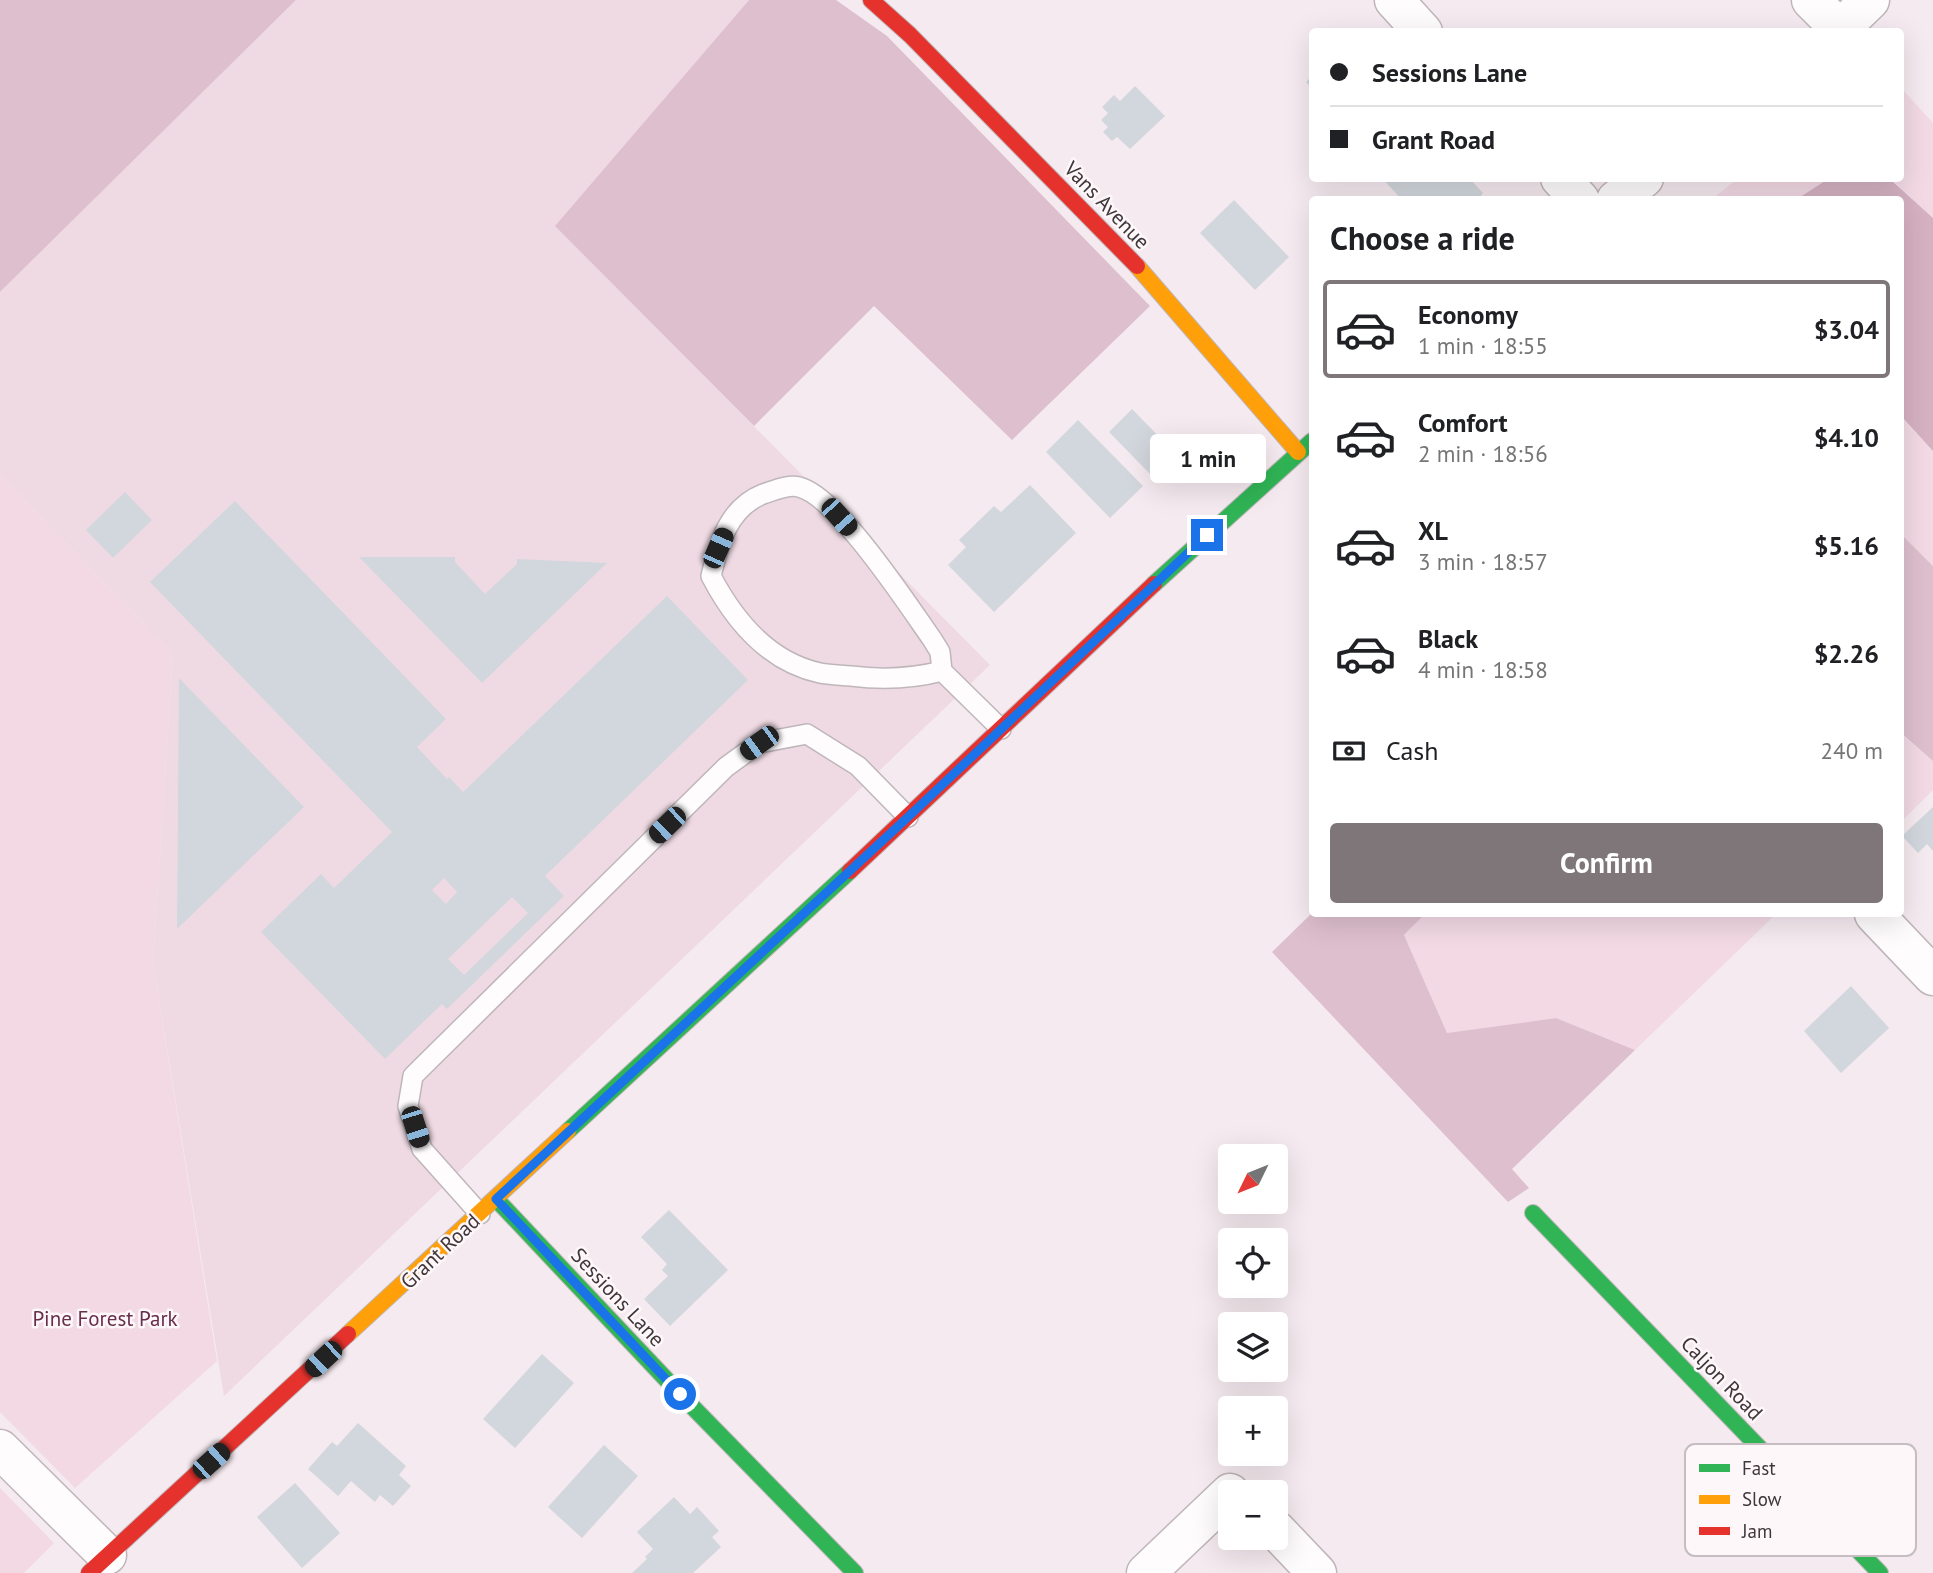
<!DOCTYPE html>
<html lang="en">
<head>
<meta charset="utf-8">
<style>
	:root { --surface:#fff; --page:#f2f2f2; --text:#202124; --muted:#757577; --line:#e0e0e0; --accent:#7f7679 }
	body { margin:0; font-family:"PT Sans",sans-serif; background:var(--page); color:var(--text); height:100vh; display:flex; flex-direction:column; font-size:26px; white-space:nowrap }
	* { box-sizing:border-box; margin:0 }
	p { font-size:23px; color:var(--muted) }
	.icon { flex:none; width:38px; height:38px; fill:none; stroke:currentColor; stroke-width:2; stroke-linecap:round; stroke-linejoin:round }
	.map { position:relative; flex:1; overflow:hidden }
	.side { position:absolute; left:1309px; top:196px; width:595px; height:721px; display:flex; flex-direction:column; background:var(--surface); border-radius:7px; box-shadow:0 7px 28px #0002 }
	.side>* { flex:none }
	.top-card { position:absolute; left:1309px; top:28px; width:595px; height:154px; border-radius:7px; box-shadow:0 7px 28px #0002; display:grid; align-content:center; height:154px; padding:0 21px; background:var(--surface) }
	.needle { width:46px; rotate:227deg }
	.fabs { position:absolute; left:1218px; top:1144px; display:grid; gap:14px }
	.fabs a { display:grid; place-items:center; width:70px; height:70px; border-radius:7px; background:var(--surface); box-shadow:0 7px 28px #0002; font-size:35px }
	.end { position:absolute; width:32px; height:32px; margin:-16px; border:9px solid #1a73e8; background:#fff; box-shadow:0 0 0 4px #fff }
	.from { border-radius:50% }
	.bubble { position:absolute; height:49px; border-radius:7px; background:var(--surface); box-shadow:0 7px 28px #0002; font-size:23px; font-weight:600; line-height:49px; text-align:center }
	.car { position:absolute; width:21px; height:42px; margin:-21px -10px; border-radius:9px; box-shadow:0 0 5px 2px #0007; background:linear-gradient(#222 24%,#8ab4d8 0 40%,#222 0 76%,#8ab4d8 0 86%,#222 0) }
	.top-card b { display:flex; align-items:center; gap:24px; height:66px; font-size:26px }
	.top-card b+b { border-top:2px solid var(--line) }
	.top-card i { width:18px; height:18px; background:var(--text) }
	ul { padding:0; list-style:none }
	li { display:flex; align-items:center; gap:21px; height:98px; margin:0 14px 10px; padding:0 7px; border:4px solid transparent; border-radius:7px }
	li div { flex:1 }
	li b { display:block; font-size:26px }
	li em { font-style:normal; font-weight:600 }
	li.on { border-color:var(--accent) }
	li>.icon { width:63px; height:63px; stroke-width:1.5 }
	h2 { padding:0 21px; font-size:32px; line-height:84px }
	.pay { display:flex; align-items:center; gap:18px; height:77px; padding:0 21px; font-size:26px }
	.pay p { margin-inline-start:auto }
	.button { display:flex; gap:14px; margin-top:auto; padding:14px 21px }
	.button a { flex:1; height:80px; border-radius:7px; background:var(--accent); color:#fff; font-size:28px; font-weight:600; line-height:80px; text-align:center }
	.map>svg:first-child { display:block }
	.built { fill:#efdae3 }
	.green { fill:#f2d9e4 }
	.forest { fill:#debfcd }
	.water { fill:#d5b1c2 }
	.building { fill:#d2d7dd; fill-rule:evenodd }
	.lines { fill:none; stroke-linecap:round; stroke-linejoin:round }
	.lane-casing { stroke:#bfb6ba; stroke-width:22 }
	.street-casing { stroke:#bfb6ba; stroke-width:41 }
	.fast-casing { stroke:#bfb6ba; stroke-width:18 }
	.slow-casing { stroke:#bfb6ba; stroke-width:18 }
	.jam-casing { stroke:#bfb6ba; stroke-width:18 }
	.lane { stroke:#fefcfd; stroke-width:19 }
	.street { stroke:#fefcfd; stroke-width:38 }
	.fast { stroke:#30b455; stroke-width:16 }
	.slow { stroke:#ff9f0a; stroke-width:16 }
	.jam { stroke:#e5322d; stroke-width:16 }
	.route { stroke:#1a73e8; stroke-width:9 }
	.labels { text-anchor:middle; dominant-baseline:central; stroke-width:5; stroke-linejoin:round; paint-order:stroke }
	.street-label { font-size:21px; fill:#3f373a; stroke:#fef7fa }
	.park-label { font-size:21px; fill:#682e4b; stroke:#fef7fa }
	.key { fill:#fef7fa; stroke:#c5bdc0; stroke-width:2 }
	.key-label { font-size:19px; fill:#3f373a }
</style>
</head>
<body>
<div class="map">
<svg width="1933" height="1573" viewBox="0 0 1933 1573">
	<rect width="100%" height="100%" fill="#f5eaef"/>
	<!-- built -->
	<path class="built" d="M 296,0 L 749,0 L 556,226 L 990,665 L 224,1396 L 153,963 L 173,653 L 0,475 L 0,292 Z"/>
	<!-- green -->
	<g class="green">
		<path d="M 1901,88 L 1933,123 L 1933,218 L 1891,179 L 1900,178 Z"/>
		<path d="M 1737,179 L 1828,179 L 1797,199 L 1711,200 Z"/>
		<path d="M 1900,416 L 1933,451 L 1933,566 L 1901,534 Z"/>
		<path d="M 0,475 L 173,653 L 153,963 L 217,1361 L 75,1488 L 0,1412 Z"/>
		<path d="M 1900,733 L 1933,761 L 1933,790 L 1901,822 Z"/>
		<path d="M 1425,914 L 1776,914 L 1635,1050 L 1556,1018 L 1447,1033 L 1404,935 Z"/>
		<path d="M 0,1488 L 54,1543 L 24,1573 L 0,1573 Z"/>
	</g>
	<!-- forest -->
	<g class="forest">
		<path d="M 0,0 L 296,0 L 0,292 Z"/>
		<path d="M 749,0 L 836,0 L 887,36 L 1150,306 L 1012,440 L 874,306 L 754,426 L 555,226 Z"/>
		<path d="M 1901,534 L 1933,566 L 1933,761 L 1901,733 Z"/>
		<path d="M 1312,913 L 1425,914 L 1404,935 L 1447,1033 L 1556,1018 L 1635,1050 L 1512,1169 L 1529,1188 L 1508,1202 L 1272,952 Z"/>
	</g>
	<!-- water -->
	<path class="water" d="M 1828,179 L 1890,179 L 1933,218 L 1933,451 L 1901,416 L 1900,200 L 1797,199 Z"/>
	<!-- building -->
	<g class="building">
		<path d="M 1312,76 L 1312,89 L 1306,82 Z"/>
		<path d="M 1135,86 L 1165,116 L 1130,149 L 1117,137 L 1112,141 L 1103,132 L 1108,127 L 1101,120 L 1108,113 L 1102,107 L 1114,95 L 1120,101 Z"/>
		<path d="M 1382,178 L 1469,178 L 1483,193 L 1477,200 L 1402,200 Z"/>
		<path d="M 1234,200 L 1289,257 L 1255,290 L 1200,233 Z"/>
		<path d="M 1132,409 L 1176,454 L 1153,477 L 1109,432 Z"/>
		<path d="M 1078,420 L 1143,486 L 1110,518 L 1046,452 Z"/>
		<path d="M 1030,485 L 1076,533 L 994,612 L 948,565 L 966,547 L 959,540 L 994,506 L 1001,512 Z"/>
		<path d="M 125,492 L 152,520 L 113,558 L 86,530 Z"/>
		<path d="M 235,501 L 446,719 L 417,747 L 447,779 L 449,777 L 463,792 L 667,596 L 748,680 L 545,876 L 564,896 L 447,1009 L 442,1004 L 385,1059 L 261,932 L 321,874 L 334,888 L 392,832 L 150,582 ZM 444,878 L 457,892 L 446,904 L 432,890 ZM 512,897 L 528,913 L 464,975 L 448,959 Z"/>
		<path d="M 359,557 L 455,557 L 455,562 L 485,594 L 517,564 L 517,559 L 607,563 L 482,683 Z"/>
		<path d="M 179,678 L 304,807 L 177,929 Z"/>
		<path d="M 1933,807 L 1933,851 L 1927,844 L 1918,853 L 1902,836 Z"/>
		<path d="M 1851,986 L 1889,1028 L 1841,1073 L 1804,1031 Z"/>
		<path d="M 669,1210 L 728,1270 L 670,1326 L 644,1299 L 668,1276 L 662,1270 L 667,1264 L 641,1237 Z"/>
		<path d="M 542,1354 L 574,1383 L 515,1448 L 483,1419 Z"/>
		<path d="M 358,1423 L 406,1466 L 399,1475 L 411,1486 L 393,1506 L 380,1495 L 375,1502 L 351,1481 L 338,1496 L 308,1469 L 332,1442 L 337,1446 Z"/>
		<path d="M 604,1445 L 638,1476 L 582,1538 L 548,1507 Z"/>
		<path d="M 295,1483 L 340,1533 L 302,1568 L 257,1517 Z"/>
		<path d="M 674,1497 L 690,1514 L 697,1507 L 719,1531 L 712,1537 L 721,1547 L 693,1573 L 632,1573 L 647,1559 L 645,1557 L 653,1549 L 637,1532 Z"/>
	</g>
	<g class="lines">
		<defs>
			<g id="lane">
				<path d="M 942,671 L 940,652 L 932,639 C 908,605 837,496 799,487 C 788,484 773,491 763,494 C 728,508 719,543 711,576 C 734,620 769,662 820,673 C 830,675 841,675 851,676 C 883,680 911,679 942,671 L 1001,729"/>
				<path d="M 480,1214 L 422,1149 L 408,1106 L 413,1076 L 726,767 L 759,743 L 807,734 L 858,766 L 908,817"/>
			</g>
			<g id="street">
				<path d="M 1394,0 L 1423,32"/>
				<path d="M 1811,0 L 1840,29"/>
				<path d="M 1837,32 L 1870,0"/>
				<path d="M 1560,178 L 1580,200"/>
				<path d="M 1616,200 L 1644,178"/>
				<path d="M 1874,914 L 1933,976"/>
				<path d="M 0,1449 L 107,1555"/>
				<path d="M 1276,1530 L 1317,1573"/>
				<path d="M 1146,1573 L 1230,1493"/>
			</g>
			<g id="fast">
				<path d="M 1154,584 L 1312,441"/>
				<path d="M 568,1131 L 850,871"/>
				<path d="M 496,1199 L 680,1394 L 855,1573"/>
				<path d="M 1533,1213 L 1880,1573"/>
			</g>
			<g id="slow">
				<path d="M 1137,266 L 1298,452"/>
				<path d="M 348,1334 L 568,1131"/>
			</g>
			<g id="jam">
				<path d="M 871,0 L 910,35 L 1137,266"/>
				<path d="M 850,871 L 1154,584"/>
				<path d="M 89,1573 L 348,1334"/>
			</g>
		</defs>
		<!-- lane casing -->
		<use href="#lane" class="lane-casing"/>
		<!-- street casing -->
		<use href="#street" class="street-casing"/>
		<!-- fast casing -->
		<use href="#fast" class="fast-casing"/>
		<!-- slow casing -->
		<use href="#slow" class="slow-casing"/>
		<!-- jam casing -->
		<use href="#jam" class="jam-casing"/>
		<!-- lane -->
		<use href="#lane" class="lane"/>
		<!-- street -->
		<use href="#street" class="street"/>
		<!-- fast -->
		<use href="#fast" class="fast"/>
		<!-- slow -->
		<use href="#slow" class="slow"/>
		<!-- jam -->
		<use href="#jam" class="jam"/>
	</g>
	<g class="lines">
		<!-- route -->
		<path class="route" d="M 680,1394 L 496,1199 L 908,817 L 1207,535"/>
	</g>
	<g class="labels">
		<!-- street labels -->
		<g class="street-label">
			<text transform="translate(1107 205) rotate(46)">Vans Avenue</text>
			<text transform="translate(440 1251) rotate(-43)">Grant Road</text>
			<text transform="translate(618 1297) rotate(47)">Sessions Lane</text>
			<text transform="translate(1722 1378) rotate(46)">Caljon Road</text>
		</g>
		<!-- park labels -->
		<g class="park-label">
			<text x="105" y="1318">Pine Forest Park</text>
		</g>
	</g>
	<!-- legend -->
	<rect x="1685" y="1444" width="231" height="112" rx="10" class="key"/>
	<rect x="1699" y="1464" width="31" height="8" fill="#30b455"/>
	<rect x="1699" y="1495" width="31" height="9" fill="#ff9f0a"/>
	<rect x="1699" y="1527" width="31" height="8" fill="#e5322d"/>
	<g class="key-label">
		<text x="1742" y="1475">Fast</text>
		<text x="1742" y="1506">Slow</text>
		<text x="1742" y="1538">Jam</text>
	</g>
</svg>
<div class="fabs">
<a><svg class="needle" viewBox="-14 -14 28 28"><path d="M0-13l5 13h-10z" fill="#e53935"/><path d="M0 13l5-13h-10z" fill="#757577"/></svg></a>
<a><svg class="icon" aria-label="locate" viewBox="0 0 24 24"><circle cx="12" cy="12" r="6"/><path d="M12 2v4M12 18v4M2 12h4M18 12h4"/></svg></a>
<a><svg class="icon" aria-label="layers" viewBox="0 0 24 24"><path d="M12 4l9 5-9 5-9-5zM3 14l9 5 9-5"/></svg></a>
<a>+</a>
<a>−</a>
</div>
<i class="end from" style="left:680px;top:1394px"></i>
<i class="end" style="left:1207px;top:535px"></i>
<div class="bubble" style="left:1150px;top:434px;width:116px">1 min</div>
<i class="car" style="left:839px;top:517px;rotate:138deg"></i>
<i class="car" style="left:718px;top:548px;rotate:24deg"></i>
<i class="car" style="left:759px;top:743px;rotate:234deg"></i>
<i class="car" style="left:667px;top:825px;rotate:226deg"></i>
<i class="car" style="left:415px;top:1127px;rotate:162deg"></i>
<i class="car" style="left:323px;top:1359px;rotate:227deg"></i>
<i class="car" style="left:211px;top:1461px;rotate:48deg"></i>
<div class="top-card">
<b><i class="from"></i>Sessions Lane</b>
<b><i></i>Grant Road</b>
</div>
<section class="side">
<h2>Choose a ride</h2>
<ul>
<li class="on"><svg class="icon" aria-label="car" viewBox="0 0 24 24"><path d="M5 17H2v-5l4-1 3-4h7l3 4 3 1v5h-3M9 17h6M6 11h13"/><circle cx="7" cy="17" r="2"/><circle cx="17" cy="17" r="2"/></svg><div><b>Economy</b><p>1 min · 18:55</p></div><em>$3.04</em></li>
<li><svg class="icon" aria-label="car" viewBox="0 0 24 24"><path d="M5 17H2v-5l4-1 3-4h7l3 4 3 1v5h-3M9 17h6M6 11h13"/><circle cx="7" cy="17" r="2"/><circle cx="17" cy="17" r="2"/></svg><div><b>Comfort</b><p>2 min · 18:56</p></div><em>$4.10</em></li>
<li><svg class="icon" aria-label="car" viewBox="0 0 24 24"><path d="M5 17H2v-5l4-1 3-4h7l3 4 3 1v5h-3M9 17h6M6 11h13"/><circle cx="7" cy="17" r="2"/><circle cx="17" cy="17" r="2"/></svg><div><b>XL</b><p>3 min · 18:57</p></div><em>$5.16</em></li>
<li><svg class="icon" aria-label="car" viewBox="0 0 24 24"><path d="M5 17H2v-5l4-1 3-4h7l3 4 3 1v5h-3M9 17h6M6 11h13"/><circle cx="7" cy="17" r="2"/><circle cx="17" cy="17" r="2"/></svg><div><b>Black</b><p>4 min · 18:58</p></div><em>$2.26</em></li>
</ul>
<div class="pay"><svg class="icon" aria-label="cash" viewBox="0 0 24 24"><path d="M3 7h18v10H3z"/><circle cx="12" cy="12" r="2"/></svg>Cash<p>240 m</p></div>
<div class="button"><a>Confirm</a></div>
</section>
</div>
</body>
</html>
